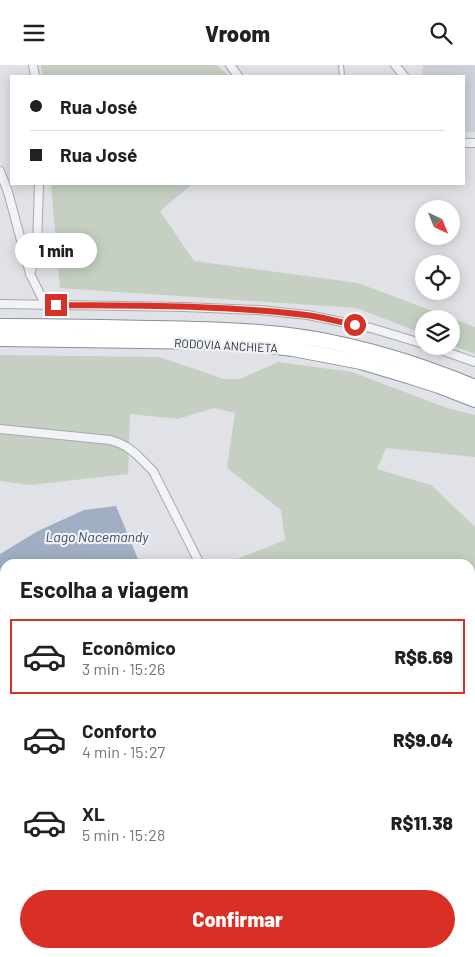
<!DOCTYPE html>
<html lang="pt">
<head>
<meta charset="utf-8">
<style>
	:root { --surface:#fff; --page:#f2f2f2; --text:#202124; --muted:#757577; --line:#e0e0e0; --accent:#d93025 }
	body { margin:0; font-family:Barlow,sans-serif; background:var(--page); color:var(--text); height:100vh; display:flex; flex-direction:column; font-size:19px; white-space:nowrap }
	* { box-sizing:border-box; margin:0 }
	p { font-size:16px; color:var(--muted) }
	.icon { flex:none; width:28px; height:28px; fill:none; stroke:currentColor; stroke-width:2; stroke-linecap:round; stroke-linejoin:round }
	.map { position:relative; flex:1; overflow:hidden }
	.details { position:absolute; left:0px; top:494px; width:475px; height:399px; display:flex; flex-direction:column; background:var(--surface); border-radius:15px 15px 0 0; box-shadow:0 2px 12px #0003 }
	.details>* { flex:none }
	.guide { position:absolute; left:10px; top:10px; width:455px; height:110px; border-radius:0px; box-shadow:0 2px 12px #0003; display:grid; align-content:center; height:110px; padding:0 20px; background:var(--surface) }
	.needle { width:32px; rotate:137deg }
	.fabs { position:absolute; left:415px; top:135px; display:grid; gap:10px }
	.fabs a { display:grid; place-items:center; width:45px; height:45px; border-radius:50%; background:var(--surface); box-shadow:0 2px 12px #0003; font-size:25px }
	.end { position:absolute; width:22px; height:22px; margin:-11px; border:6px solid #d93025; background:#fff; box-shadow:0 0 0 2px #fff }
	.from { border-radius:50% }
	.bubble { position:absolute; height:35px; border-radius:18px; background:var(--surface); box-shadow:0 2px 12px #0003; font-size:16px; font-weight:800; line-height:35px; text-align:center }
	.guide b { display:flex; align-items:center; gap:18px; height:48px; font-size:19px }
	.guide b+b { border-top:1px solid var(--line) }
	.guide i { width:12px; height:12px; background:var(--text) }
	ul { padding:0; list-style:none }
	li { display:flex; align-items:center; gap:15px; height:75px; margin:0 10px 8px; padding:0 10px; border:2px solid transparent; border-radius:0px }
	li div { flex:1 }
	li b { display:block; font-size:19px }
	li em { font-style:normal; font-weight:800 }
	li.selected { border-color:var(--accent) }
	li>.icon { width:45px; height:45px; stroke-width:1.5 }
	h2 { padding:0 20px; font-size:22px; line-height:60px }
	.cta { display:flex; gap:10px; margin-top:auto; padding:10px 20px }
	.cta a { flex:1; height:58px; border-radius:30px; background:var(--accent); color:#fff; font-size:20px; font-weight:800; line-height:58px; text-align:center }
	header { display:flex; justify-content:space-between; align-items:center; height:65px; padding:0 20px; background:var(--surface); font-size:22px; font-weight:800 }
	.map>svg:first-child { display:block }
	.built { fill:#ced1d9 }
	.green { fill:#c5d0c2 }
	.water { fill:#9faec3 }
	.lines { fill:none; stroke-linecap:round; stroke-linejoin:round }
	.service-casing { stroke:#a6a9b1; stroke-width:6 }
	.minor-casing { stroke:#a6a9b1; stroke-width:10 }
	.motorway-casing { stroke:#89909c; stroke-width:16 }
	.path { stroke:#bec0c6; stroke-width:2; stroke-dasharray:4 4; stroke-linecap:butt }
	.service { stroke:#f2f3f6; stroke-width:4 }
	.minor { stroke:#f2f3f6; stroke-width:8 }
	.motorway { stroke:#fff; stroke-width:14 }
	.route { stroke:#d93025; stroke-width:6 }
	.labels { text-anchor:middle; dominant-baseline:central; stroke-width:4.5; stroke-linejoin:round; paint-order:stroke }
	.street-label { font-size:12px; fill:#2b303d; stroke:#eff1f5 }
	.water-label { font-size:14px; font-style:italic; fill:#394d6c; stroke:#eff1f5 }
</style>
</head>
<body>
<header><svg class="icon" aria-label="menu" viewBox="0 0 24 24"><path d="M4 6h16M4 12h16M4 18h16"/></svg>Vroom<svg class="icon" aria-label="search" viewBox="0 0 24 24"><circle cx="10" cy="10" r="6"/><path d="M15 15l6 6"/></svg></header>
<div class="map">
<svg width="475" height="892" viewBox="0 0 475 892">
	<rect width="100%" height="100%" fill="#e0e2e7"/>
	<!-- built -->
	<path class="built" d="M 423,0 L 475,0 L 475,67 L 464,67 L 464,11 L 422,11 Z"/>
	<!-- green -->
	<g class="green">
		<path d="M 41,0 L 216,0 L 229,11 L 42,11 Z"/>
		<path d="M 51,119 L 192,119 L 160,146 L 194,196 L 358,218 L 475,262 L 475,289 L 451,280 L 451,254 L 424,254 L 424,269 L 356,243 L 60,223 Z"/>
		<path d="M 0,290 L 159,292 L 224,314 L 240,314 L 278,297 L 352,307 L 447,343 L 475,350 L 475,392 L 386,383 L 377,404 L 431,420 L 475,462 L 475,554 L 470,555 L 470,499 L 237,499 L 237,494 L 285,475 L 281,445 L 227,403 L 235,348 L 214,343 L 178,354 L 130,349 L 128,409 L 30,420 L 0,416 Z"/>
		<path d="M 0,503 L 5,509 L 5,715 L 0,716 Z"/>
		<path d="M 470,608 L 475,619 L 475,676 L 470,666 Z"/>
		<path d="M 0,806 L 1,806 L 5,827 L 5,870 L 0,872 Z"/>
		<path d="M 372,888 L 401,888 L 401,892 L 377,892 L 373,890 Z"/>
	</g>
	<!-- water -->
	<g class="water">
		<path d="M 116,441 L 140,499 L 5,499 L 5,509 L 0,503 L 0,489 L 38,466 L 84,445 Z"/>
		<path d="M 202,888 L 340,888 L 341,892 L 202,892 Z"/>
	</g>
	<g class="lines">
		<defs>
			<path id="service" d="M 341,0 L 342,11"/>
			<g id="minor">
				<path d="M 33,0 L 35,11"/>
				<path d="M 230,0 L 238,11"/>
				<path d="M 395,0 L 404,11"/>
				<path d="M 464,78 L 475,78"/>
				<path d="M 0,106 L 8,127 L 30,209 L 45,239"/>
				<path d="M 30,209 L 35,193 L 37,183 L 39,119"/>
				<path d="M 0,239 L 184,242 L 259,245 L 308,250 L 371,263 L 424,279"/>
				<path d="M 429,281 L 475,297"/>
				<path d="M 0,364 L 110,375 L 119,378 L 127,382 L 136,389 L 153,406 L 200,499"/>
				<path d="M 470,694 L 475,689"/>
				<path d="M 362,888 L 364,892"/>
				<path d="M 455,888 L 455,892"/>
			</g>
			<g id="motorway">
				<path d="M 0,261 C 51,261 101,262 152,263 C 215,264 279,265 341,279 C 387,289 432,304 475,322"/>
				<path d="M 0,274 L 215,277 L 253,279 L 293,284 L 361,297 L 408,311 L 439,321 L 475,335"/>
			</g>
		</defs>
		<!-- service casing -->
		<use href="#service" class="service-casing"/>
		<!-- minor casing -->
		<use href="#minor" class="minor-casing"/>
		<!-- motorway casing -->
		<use href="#motorway" class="motorway-casing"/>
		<!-- path -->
		<g class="path">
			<path d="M 470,840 L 475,840"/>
			<path d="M 156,892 L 157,888"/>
		</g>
		<!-- service -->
		<use href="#service" class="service"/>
		<!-- minor -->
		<use href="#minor" class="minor"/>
		<!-- motorway -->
		<use href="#motorway" class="motorway"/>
	</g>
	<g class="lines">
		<!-- route -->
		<path class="route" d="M 56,240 C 139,241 223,240 306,250 C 322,252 339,257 355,260"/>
	</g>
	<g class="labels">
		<!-- street labels -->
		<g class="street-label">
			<text transform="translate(226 280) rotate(3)">RODOVIA ANCHIETA</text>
		</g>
		<!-- water labels -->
		<g class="water-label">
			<text x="97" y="471">Lago Nacemandy</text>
		</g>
	</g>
</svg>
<div class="fabs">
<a><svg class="needle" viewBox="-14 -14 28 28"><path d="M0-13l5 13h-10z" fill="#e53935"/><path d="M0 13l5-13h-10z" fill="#757577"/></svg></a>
<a><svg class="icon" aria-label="locate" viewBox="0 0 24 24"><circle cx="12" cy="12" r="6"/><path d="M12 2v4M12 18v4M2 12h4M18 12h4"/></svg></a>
<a><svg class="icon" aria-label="layers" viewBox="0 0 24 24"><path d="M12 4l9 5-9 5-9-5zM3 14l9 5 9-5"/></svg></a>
</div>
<i class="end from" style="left:355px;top:260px"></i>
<i class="end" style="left:56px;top:240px"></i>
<div class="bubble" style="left:15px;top:168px;width:82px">1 min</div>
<div class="guide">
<b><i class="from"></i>Rua José</b>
<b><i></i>Rua José</b>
</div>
<section class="details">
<h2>Escolha a viagem</h2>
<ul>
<li class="selected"><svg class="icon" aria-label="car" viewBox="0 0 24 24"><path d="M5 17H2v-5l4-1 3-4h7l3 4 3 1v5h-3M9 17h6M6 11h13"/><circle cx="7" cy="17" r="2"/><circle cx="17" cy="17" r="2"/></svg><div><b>Econômico</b><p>3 min · 15:26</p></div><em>R$6.69</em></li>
<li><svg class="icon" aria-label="car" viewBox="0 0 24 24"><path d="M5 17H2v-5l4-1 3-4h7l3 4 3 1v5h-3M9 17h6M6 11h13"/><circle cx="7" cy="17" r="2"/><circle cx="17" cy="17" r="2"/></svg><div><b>Conforto</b><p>4 min · 15:27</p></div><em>R$9.04</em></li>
<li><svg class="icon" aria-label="car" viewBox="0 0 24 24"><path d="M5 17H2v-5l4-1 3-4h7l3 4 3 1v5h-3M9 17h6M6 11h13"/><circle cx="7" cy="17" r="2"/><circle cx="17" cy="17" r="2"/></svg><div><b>XL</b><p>5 min · 15:28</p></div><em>R$11.38</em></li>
</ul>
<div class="cta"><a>Confirmar</a></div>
</section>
</div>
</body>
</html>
